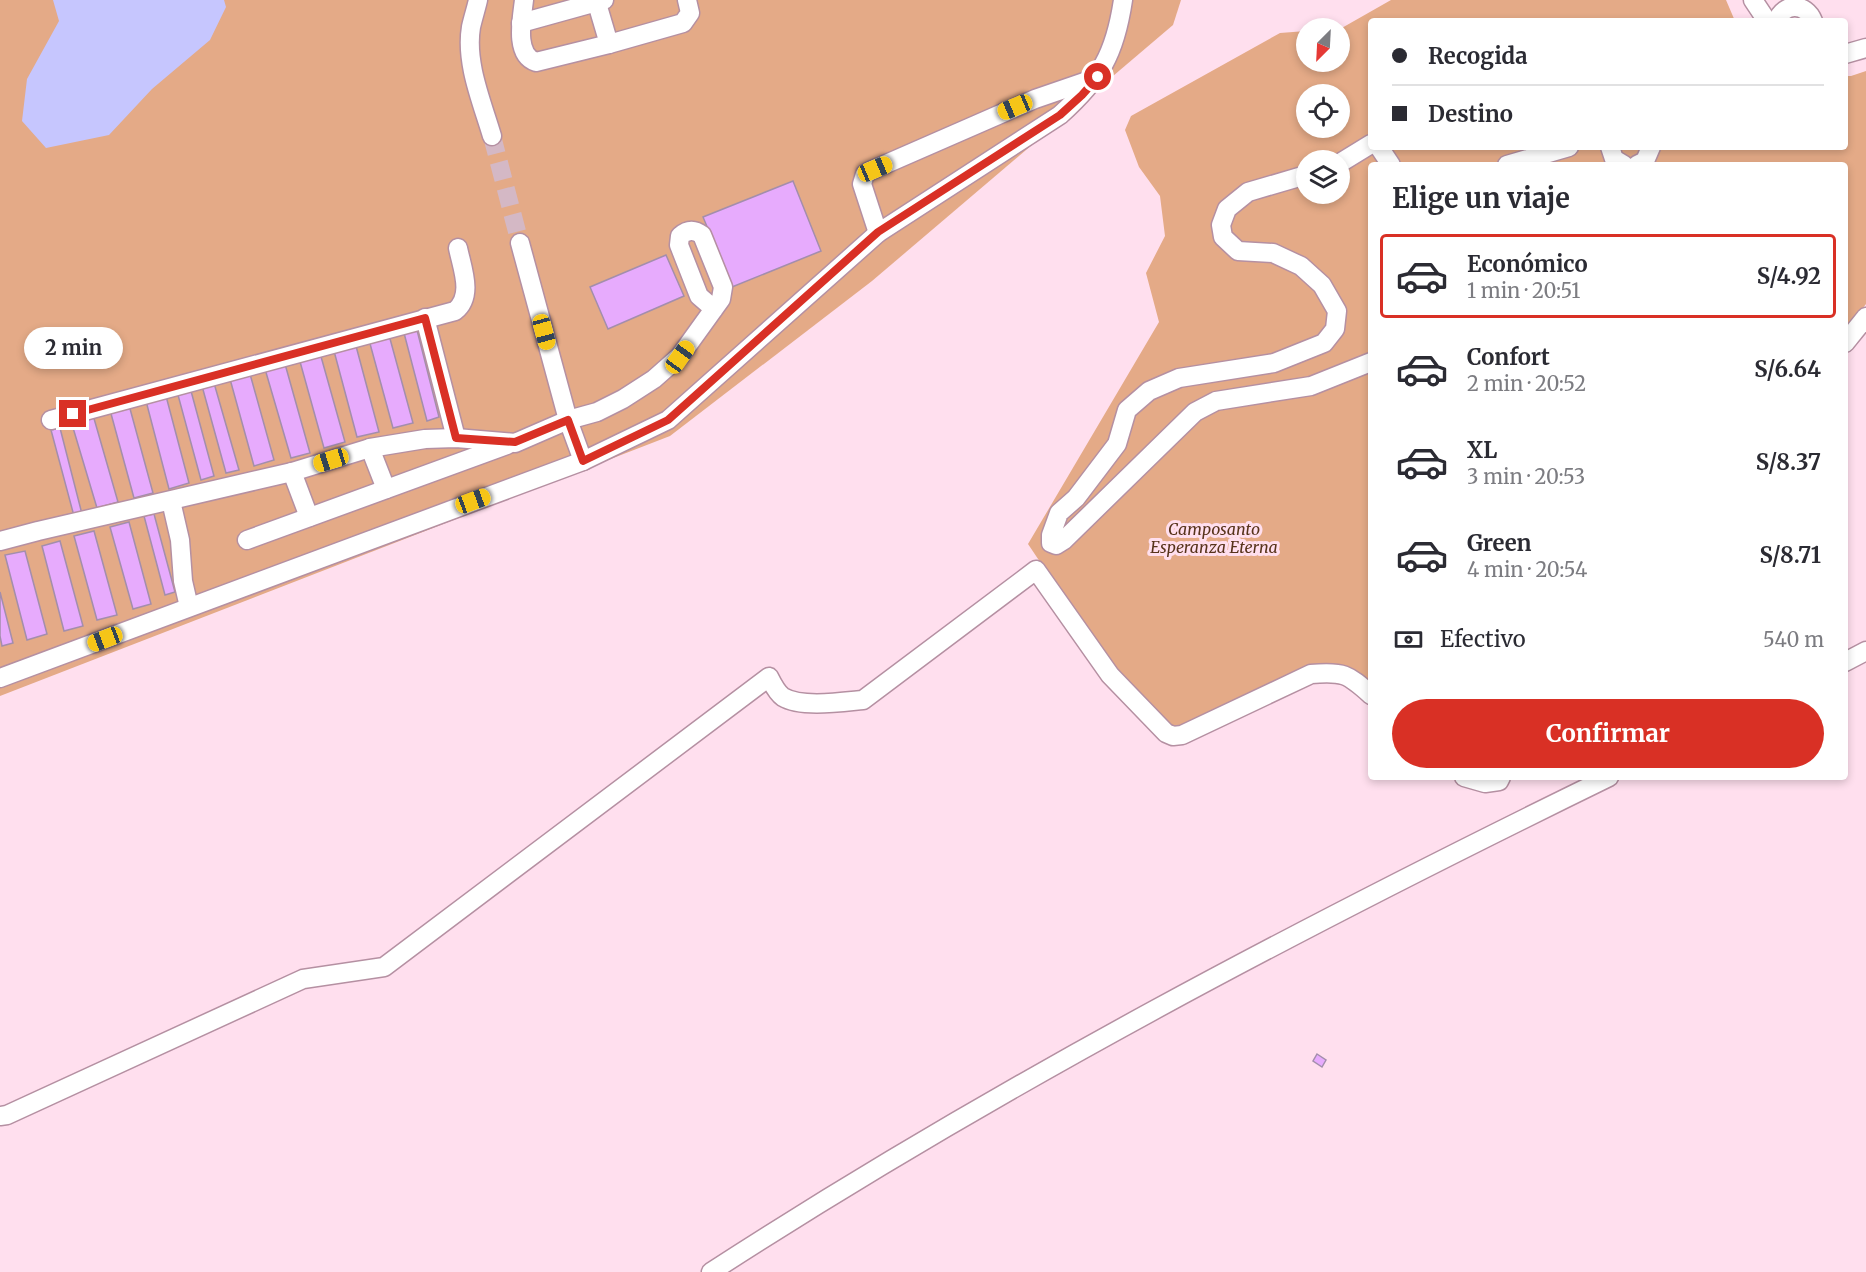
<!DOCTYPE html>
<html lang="es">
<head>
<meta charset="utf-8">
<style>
	:root { --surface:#fff; --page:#f7f7f7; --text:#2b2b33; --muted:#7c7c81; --line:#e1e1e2; --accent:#d93025 }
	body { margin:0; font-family:Merriweather,serif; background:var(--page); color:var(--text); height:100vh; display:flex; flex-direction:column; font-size:22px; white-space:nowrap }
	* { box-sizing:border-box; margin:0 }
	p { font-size:20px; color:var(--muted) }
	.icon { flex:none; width:33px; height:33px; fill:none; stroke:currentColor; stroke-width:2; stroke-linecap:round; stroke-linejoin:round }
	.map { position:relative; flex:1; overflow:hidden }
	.panel { position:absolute; left:1368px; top:162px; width:480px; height:618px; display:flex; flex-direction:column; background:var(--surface); border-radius:6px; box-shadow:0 3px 9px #0003 }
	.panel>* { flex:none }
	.hud { position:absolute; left:1368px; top:18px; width:480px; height:132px; border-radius:6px; box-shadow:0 3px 9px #0003; display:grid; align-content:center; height:132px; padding:0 24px; background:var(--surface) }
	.needle { width:39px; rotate:204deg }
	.fabs { position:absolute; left:1296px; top:18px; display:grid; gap:12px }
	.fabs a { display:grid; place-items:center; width:54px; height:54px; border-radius:50%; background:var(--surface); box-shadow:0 3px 9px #0003; font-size:30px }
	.end { position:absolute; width:27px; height:27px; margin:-14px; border:8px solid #d93025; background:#fff; box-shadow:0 0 0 3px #fff }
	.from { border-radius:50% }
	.bubble { position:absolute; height:42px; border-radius:21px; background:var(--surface); box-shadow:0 3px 9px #0003; font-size:20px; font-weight:700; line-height:42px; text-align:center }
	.car { position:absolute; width:18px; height:36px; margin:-18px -9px; border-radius:8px; box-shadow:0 0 4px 2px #0007; background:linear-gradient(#f5c518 24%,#345 0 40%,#f5c518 0 76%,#345 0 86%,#f5c518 0) }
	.hud b { display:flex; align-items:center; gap:21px; height:57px; font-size:22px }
	.hud b+b { border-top:2px solid var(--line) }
	.hud i { width:15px; height:15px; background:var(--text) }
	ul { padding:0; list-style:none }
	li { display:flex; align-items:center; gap:18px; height:84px; margin:0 12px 9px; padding:0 12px; border:3px solid transparent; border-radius:6px }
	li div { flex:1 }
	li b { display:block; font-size:22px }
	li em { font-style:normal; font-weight:700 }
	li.selected { border-color:var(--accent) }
	li>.icon { width:54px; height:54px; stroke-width:1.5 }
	h2 { padding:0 24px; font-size:27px; line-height:72px }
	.pay { display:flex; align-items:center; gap:15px; height:66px; padding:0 24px; font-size:22px }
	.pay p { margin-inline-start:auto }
	.primary-button { display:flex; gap:12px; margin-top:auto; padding:12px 24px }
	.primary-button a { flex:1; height:69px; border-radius:36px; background:var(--accent); color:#fff; font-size:24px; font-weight:700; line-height:69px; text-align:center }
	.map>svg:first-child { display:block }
	.green { fill:#e4aa87; fill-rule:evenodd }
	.water { fill:#c6c6fe }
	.building { fill:#e7abfd; stroke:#a38eac; stroke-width:1.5 }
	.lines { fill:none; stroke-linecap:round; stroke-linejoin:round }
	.minor-tunnel { stroke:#d4b8c5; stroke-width:18; stroke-dasharray:18 9; stroke-linecap:butt }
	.minor-casing { stroke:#b590a2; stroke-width:21 }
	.minor { stroke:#fff; stroke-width:18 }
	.route { stroke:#d93025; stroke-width:8 }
	.labels { text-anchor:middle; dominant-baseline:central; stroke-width:6; stroke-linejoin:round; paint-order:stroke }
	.park-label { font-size:16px; font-style:italic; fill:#57331b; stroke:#ffdfee }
</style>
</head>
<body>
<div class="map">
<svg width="1866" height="1272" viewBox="0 0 1866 1272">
	<rect width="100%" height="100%" fill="#ffdfee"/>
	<!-- green -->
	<g class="green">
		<path d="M 0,0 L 1181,0 L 1173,25 L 872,281 L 670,436 L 0,696 Z"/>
		<path d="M 1391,0 L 1726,0 L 1735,21 L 1371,21 L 1371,147 L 1845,147 L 1845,76 L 1851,76 L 1866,71 L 1866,304 L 1845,331 L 1845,165 L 1371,165 L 1371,685 C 1358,675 1347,666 1330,664 C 1308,662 1206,716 1179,729 L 1169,726 L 1099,650 L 1028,544 L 1159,322 L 1146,273 L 1165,236 L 1160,196 L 1139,167 L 1125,130 L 1131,116 L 1280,33 L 1306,31 L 1306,62 L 1340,62 L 1340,29 ZM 1306,94 L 1340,94 L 1340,128 L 1306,128 ZM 1306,160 L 1340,160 L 1340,194 L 1306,194 Z"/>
	</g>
	<!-- water -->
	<path class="water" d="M 53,0 L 224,0 L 226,7 L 210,40 L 152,89 L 109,135 L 46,148 L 22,121 L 27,79 L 59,21 Z"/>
	<!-- building -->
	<g class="building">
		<path d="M 793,181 L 821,251 L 732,287 L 703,217 Z"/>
		<path d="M 666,255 L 684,296 L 608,329 L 590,287 Z"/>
		<path d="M 417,330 L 439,417 L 427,421 L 404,333 Z"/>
		<path d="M 389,335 L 413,423 L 393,428 L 369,340 Z"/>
		<path d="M 356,346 L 379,432 L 357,437 L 334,351 Z"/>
		<path d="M 320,353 L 345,442 L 324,448 L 299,358 Z"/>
		<path d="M 285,364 L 310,453 L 291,458 L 265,369 Z"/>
		<path d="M 250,374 L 274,460 L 254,466 L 230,379 Z"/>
		<path d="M 214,383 L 239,470 L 226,473 L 202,386 Z"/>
		<path d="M 191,391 L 214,476 L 201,480 L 178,395 Z"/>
		<path d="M 166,396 L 189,483 L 169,489 L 146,401 Z"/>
		<path d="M 129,405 L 153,493 L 134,498 L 110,410 Z"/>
		<path d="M 93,415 L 118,502 L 97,508 L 71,421 Z"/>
		<path d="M 60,428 L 82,514 L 74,516 L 51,430 Z"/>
		<path d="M 154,514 L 175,592 L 165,595 L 144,516 Z"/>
		<path d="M 129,522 L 151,604 L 133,609 L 110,527 Z"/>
		<path d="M 94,531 L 117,615 L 97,620 L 74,536 Z"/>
		<path d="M 60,541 L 83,626 L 64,631 L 42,546 Z"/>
		<path d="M 25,551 L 47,634 L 27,640 L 5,555 Z"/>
		<path d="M 0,592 L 13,643 L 2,646 L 0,636 Z"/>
		<path d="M 1317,1054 L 1326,1060 L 1322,1067 L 1313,1061 Z"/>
	</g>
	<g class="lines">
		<!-- minor-tunnel -->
		<path class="minor-tunnel" d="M 492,136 L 520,243"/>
		<defs>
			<g id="minor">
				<path d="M 478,0 C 476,9 473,18 471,27 C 465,63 482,102 492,136"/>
				<path d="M 524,0 C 522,18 514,55 536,62 L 609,44 L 683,23 L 690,13 L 687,0"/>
				<path d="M 596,0 L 609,44"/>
				<path d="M 1753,0 L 1767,21"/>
				<path d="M 1777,21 C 1784,2 1806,3 1813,21"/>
				<path d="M 521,23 L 604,0"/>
				<path d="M 1845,54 L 1866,48"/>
				<path d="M 1379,147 L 1391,165"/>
				<path d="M 1610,147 L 1614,159 L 1624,165"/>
				<path d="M 1340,163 L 1371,144"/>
				<path d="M 1507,165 L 1569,147"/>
				<path d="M 1637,165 L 1645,161 L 1651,147"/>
				<path d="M 1306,175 L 1248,192 L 1227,209 L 1221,225 L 1223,237 L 1238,251 L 1273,253 L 1301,266 L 1322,285 L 1337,311 L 1335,329 L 1324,343 L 1274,363 L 1179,378 L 1149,391 L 1127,410 L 1117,444 L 1076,498 L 1059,513 L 1051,535 L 1051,543 L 1056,545 L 1064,540 L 1195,412 L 1216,401 L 1311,386 L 1371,362"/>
				<path d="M 878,233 L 862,184 L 865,174 L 870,171 L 1035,99 L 1096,78"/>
				<path d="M 520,243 L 568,420 L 583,461"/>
				<path d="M 425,318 L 456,438"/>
				<path d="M 1845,343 L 1866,317"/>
				<path d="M 51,420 L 455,311 C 474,296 462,268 458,248"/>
				<path d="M 370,448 L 386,489"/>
				<path d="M 292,472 L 309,517"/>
				<path d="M 171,501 L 180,540 L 183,581 L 189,607"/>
				<path d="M 247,540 L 507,445"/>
				<path d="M 0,541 L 38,531 L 292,472 L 370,448 L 425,439 L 456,438 L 515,443 L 568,420 L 597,412 L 623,399 L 654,379 L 680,356 L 721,299 L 723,287 L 702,235 C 694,229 687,230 680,236 L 679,245 L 699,296 L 714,309"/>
				<path d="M 1845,662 L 1866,651"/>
				<path d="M 0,678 L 583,461 L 668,420 L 878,233 L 1060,115 C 1101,78 1115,54 1123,0"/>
				<path d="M 1464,777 L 1485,783 L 1499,781 L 1501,777"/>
				<path d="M 0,1116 L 7,1115 L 303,979 L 384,967 L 769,677 C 772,683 777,693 783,697 C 801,708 842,702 863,700 L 1036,570 L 1110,675 L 1166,733 L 1173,736 L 1182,735 L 1311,674 C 1343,671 1348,674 1371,695"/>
				<path d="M 711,1272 C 998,1086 1302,927 1609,777"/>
			</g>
		</defs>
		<!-- minor casing -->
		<use href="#minor" class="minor-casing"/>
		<!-- minor -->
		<use href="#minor" class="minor"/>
	</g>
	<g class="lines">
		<!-- route -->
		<path class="route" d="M 73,414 L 425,318 L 456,438 L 515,442 L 568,420 L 583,461 L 668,420 L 878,232 L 1060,115 L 1082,95 L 1098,77"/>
	</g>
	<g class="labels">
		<!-- park labels -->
		<g class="park-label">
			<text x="1214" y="529">Camposanto<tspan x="1214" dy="18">Esperanza Eterna</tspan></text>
		</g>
	</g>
</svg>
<div class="fabs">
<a><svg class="needle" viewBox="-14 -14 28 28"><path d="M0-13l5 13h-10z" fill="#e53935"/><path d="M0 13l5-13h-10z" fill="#7c7c81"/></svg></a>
<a><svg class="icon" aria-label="locate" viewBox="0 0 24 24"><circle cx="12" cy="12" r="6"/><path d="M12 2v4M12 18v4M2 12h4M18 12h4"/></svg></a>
<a><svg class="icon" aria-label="layers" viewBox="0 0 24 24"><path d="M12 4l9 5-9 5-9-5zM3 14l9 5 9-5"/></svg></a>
</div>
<i class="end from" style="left:1098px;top:77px"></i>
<i class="end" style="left:73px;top:414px"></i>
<div class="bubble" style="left:24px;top:327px;width:99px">2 min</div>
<i class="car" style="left:1015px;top:107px;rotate:247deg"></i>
<i class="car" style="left:875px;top:169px;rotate:67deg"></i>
<i class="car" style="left:544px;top:332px;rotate:165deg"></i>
<i class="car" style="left:680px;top:357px;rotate:36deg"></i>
<i class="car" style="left:331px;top:460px;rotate:253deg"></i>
<i class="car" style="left:473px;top:501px;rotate:70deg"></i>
<i class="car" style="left:105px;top:639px;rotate:249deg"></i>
<div class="hud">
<b><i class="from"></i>Recogida</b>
<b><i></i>Destino</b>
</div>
<section class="panel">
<h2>Elige un viaje</h2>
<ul>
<li class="selected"><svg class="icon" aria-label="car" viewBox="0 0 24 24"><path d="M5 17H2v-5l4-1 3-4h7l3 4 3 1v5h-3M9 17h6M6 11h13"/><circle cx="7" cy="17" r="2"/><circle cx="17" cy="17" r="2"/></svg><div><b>Económico</b><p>1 min · 20:51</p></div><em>S/4.92</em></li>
<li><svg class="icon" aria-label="car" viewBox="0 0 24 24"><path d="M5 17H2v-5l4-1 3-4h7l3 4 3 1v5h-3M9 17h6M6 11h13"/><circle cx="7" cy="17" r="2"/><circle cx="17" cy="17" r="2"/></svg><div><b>Confort</b><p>2 min · 20:52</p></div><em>S/6.64</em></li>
<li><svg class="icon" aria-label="car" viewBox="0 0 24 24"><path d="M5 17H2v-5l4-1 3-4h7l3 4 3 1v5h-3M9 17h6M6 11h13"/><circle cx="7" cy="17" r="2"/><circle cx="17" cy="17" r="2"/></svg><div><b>XL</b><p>3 min · 20:53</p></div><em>S/8.37</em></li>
<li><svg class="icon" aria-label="car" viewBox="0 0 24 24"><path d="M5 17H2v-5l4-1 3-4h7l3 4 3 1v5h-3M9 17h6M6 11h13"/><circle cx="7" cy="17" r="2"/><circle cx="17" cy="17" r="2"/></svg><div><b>Green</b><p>4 min · 20:54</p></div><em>S/8.71</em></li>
</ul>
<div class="pay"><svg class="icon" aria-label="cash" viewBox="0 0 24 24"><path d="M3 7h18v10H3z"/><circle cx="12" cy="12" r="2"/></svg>Efectivo<p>540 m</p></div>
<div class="primary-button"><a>Confirmar</a></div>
</section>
</div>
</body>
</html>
